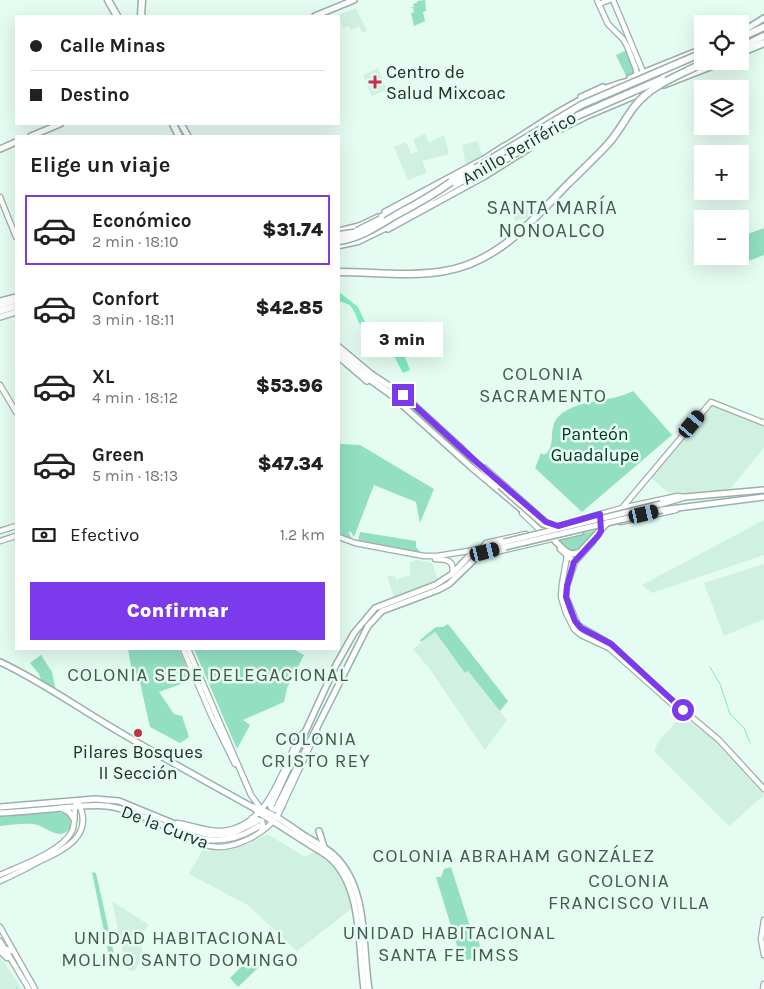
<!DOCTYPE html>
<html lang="es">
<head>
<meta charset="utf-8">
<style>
	:root { --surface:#fff; --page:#f2f2f2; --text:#202124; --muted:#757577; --line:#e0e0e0; --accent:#7c3aed }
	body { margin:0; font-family:Karla,sans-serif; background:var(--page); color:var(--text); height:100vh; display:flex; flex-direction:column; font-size:19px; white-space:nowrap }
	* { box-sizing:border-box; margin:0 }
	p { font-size:16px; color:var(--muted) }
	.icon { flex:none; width:28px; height:28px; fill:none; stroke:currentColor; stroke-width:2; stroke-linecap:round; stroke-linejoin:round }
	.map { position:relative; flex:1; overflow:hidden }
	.side { position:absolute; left:15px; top:135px; width:325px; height:515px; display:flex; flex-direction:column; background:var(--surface); border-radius:0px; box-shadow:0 5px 20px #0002 }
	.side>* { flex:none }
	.banner { position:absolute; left:15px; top:15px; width:325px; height:110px; border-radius:0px; box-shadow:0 5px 20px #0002; display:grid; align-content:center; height:110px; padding:0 15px; background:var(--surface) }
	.controls { position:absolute; left:694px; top:15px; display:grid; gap:10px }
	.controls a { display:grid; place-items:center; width:55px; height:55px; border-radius:0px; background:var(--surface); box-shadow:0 5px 20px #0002; font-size:25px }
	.end { position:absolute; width:22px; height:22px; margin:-11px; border:6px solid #7c3aed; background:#fff; box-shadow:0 0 0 2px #fff }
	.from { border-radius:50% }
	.bubble { position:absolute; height:35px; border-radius:0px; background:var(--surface); box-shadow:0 5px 20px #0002; font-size:16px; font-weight:800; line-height:35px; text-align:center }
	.car { position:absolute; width:15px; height:30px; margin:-15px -8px; border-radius:6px; box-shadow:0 0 4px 1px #0007; background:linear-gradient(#222 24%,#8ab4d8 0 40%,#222 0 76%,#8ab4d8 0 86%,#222 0) }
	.banner b { display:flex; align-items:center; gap:18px; height:48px; font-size:19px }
	.banner b+b { border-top:1px solid var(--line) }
	.banner i { width:12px; height:12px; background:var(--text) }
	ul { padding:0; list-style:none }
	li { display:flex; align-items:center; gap:15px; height:70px; margin:0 10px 8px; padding:0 5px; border:2px solid transparent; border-radius:0px }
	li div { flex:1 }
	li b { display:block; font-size:19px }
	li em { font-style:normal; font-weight:800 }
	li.selected { border-color:var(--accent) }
	li>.icon { width:45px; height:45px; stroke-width:1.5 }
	h2 { padding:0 15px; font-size:22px; line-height:60px }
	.pay { display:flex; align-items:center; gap:12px; height:55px; padding:0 15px; font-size:19px }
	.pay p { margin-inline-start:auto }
	.primary-button { display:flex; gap:10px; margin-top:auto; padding:10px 15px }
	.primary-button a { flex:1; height:58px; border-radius:0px; background:var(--accent); color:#fff; font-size:20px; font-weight:800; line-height:58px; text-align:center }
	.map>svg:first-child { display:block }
	.built { fill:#d0f0e2 }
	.green { fill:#93dfc1 }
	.water { fill:#80edc5 }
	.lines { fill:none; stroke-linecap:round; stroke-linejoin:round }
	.stream { stroke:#80edc5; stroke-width:1 }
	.major-tunnel { stroke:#bed3c9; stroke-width:5; stroke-dasharray:5 2.5; stroke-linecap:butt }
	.minor-casing { stroke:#9bb1a7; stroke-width:7 }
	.major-casing { stroke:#9bb1a7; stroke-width:8 }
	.highway-casing { stroke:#9bb1a7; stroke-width:9 }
	.minor { stroke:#fff; stroke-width:4.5 }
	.major { stroke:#fff; stroke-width:5 }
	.highway { stroke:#fff; stroke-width:6 }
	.major-bridge-casing { stroke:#9bb1a7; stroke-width:8; stroke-linecap:butt }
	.highway-bridge-casing { stroke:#9bb1a7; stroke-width:9; stroke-linecap:butt }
	.major-bridge { stroke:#fff; stroke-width:5 }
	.highway-bridge { stroke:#fff; stroke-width:6 }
	.route { stroke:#7c3aed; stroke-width:6 }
	.poi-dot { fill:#c33348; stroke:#e4fcf1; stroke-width:2 }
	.labels { text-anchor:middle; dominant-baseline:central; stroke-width:5; stroke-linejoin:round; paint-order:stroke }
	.poi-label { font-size:18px; fill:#242d29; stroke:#e4fcf1; text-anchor:start }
	.street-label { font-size:18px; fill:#242d29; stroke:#e4fcf1 }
	.park-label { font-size:18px; fill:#003324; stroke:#e4fcf1 }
	.neighbourhood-label { font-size:19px; letter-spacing:1px; fill:#465a51; stroke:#e4fcf1 }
	.quarter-label { font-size:20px; letter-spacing:1px; fill:#465a51; stroke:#e4fcf1 }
</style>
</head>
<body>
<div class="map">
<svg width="764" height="989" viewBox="0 0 764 989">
	<rect width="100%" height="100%" fill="#e4fcf1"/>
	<!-- built -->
	<g class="built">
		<path d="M 356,8 L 367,31 L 362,33 L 359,26 L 351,30 L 349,26 L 343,28 L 338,15 Z"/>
		<path d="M 378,68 L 387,90 L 372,96 L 363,75 Z"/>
		<path d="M 425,134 L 429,143 L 444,135 L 449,154 L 422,161 L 427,173 L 408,180 L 394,147 L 406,142 L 411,154 L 418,151 L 413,139 Z"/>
		<path d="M 478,141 L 481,152 L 484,157 L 469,165 L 466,165 L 462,145 Z"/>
		<path d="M 524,198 L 530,217 L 515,221 L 509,203 Z"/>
		<path d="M 711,405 L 764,427 L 764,448 L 730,489 L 671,495 L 651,478 Z"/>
		<path d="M 764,520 L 764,555 L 652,593 L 642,585 Z"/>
		<path d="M 417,560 L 432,563 L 438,580 L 394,597 L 387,577 L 395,575 L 396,580 L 410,575 L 410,563 Z"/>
		<path d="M 764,564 L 764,619 L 724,636 L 704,583 Z"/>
		<path d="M 434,632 L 465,673 L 468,671 L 507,720 L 485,750 L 429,668 L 413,649 Z"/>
		<path d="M 682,716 L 714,740 L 764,795 L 729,826 L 654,751 L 660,739 Z"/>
		<path d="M 267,834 L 305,857 L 315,851 L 335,867 L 355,906 L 297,951 L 248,905 L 189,874 L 202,851 L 222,850 L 249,844 Z"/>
		<path d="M 112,901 L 149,925 L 142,935 L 142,954 L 136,969 L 132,971 L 128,970 L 126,967 Z"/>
		<path d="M 0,956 L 22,989 L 0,989 Z"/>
	</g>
	<!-- green -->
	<g class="green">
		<path d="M 425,0 L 426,11 L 423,12 L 425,21 L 414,26 L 411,13 L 414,12 L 413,8 L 410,8 L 414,7 L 413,4 L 418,2 L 417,1 Z"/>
		<path d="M 627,50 L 636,72 L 633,76 L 627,78 L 616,55 Z"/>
		<path d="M 764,228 L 764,255 L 746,262 L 740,247 L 740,237 Z"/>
		<path d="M 633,391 L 672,435 L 582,512 L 535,468 L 541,453 L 544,455 C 558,447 546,427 560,415 C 581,398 610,403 633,391 Z"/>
		<path d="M 339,444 L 360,445 L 434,489 L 420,523 L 416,502 L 374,485 L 354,537 L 351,532 L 348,531 L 352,539 L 339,533 Z"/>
		<path d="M 597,530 L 579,550 L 574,552 L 568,550 L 557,540 Z"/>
		<path d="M 360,532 L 416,541 L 416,547 L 421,553 L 358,541 Z"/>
		<path d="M 448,624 L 508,701 L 500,711 L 468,671 L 465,673 L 435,632 L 421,642 L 420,640 L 436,627 L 443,627 Z"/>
		<path d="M 128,649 L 179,649 L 192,680 L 159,692 L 174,714 L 182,716 L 189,737 L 180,743 L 150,727 L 139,678 L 133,679 Z"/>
		<path d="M 194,649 L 293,649 L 304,655 L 287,688 L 284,702 L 243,720 L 250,725 L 237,749 Z"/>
		<path d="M 41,655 L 52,672 L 56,691 L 41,680 L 39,674 L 30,663 Z"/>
		<path d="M 57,812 C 67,813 72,818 70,828 C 59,843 46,825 33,824 C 23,823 11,825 0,826 L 0,817 Z"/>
		<path d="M 451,867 L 473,936 L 477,935 L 481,950 L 475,952 L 476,957 L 462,962 L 436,877 L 441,877 L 444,869 Z"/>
		<path d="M 92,872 L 96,873 L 117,967 L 111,966 Z"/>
		<path d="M 255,953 L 264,962 L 238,987 L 230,978 Z"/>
	</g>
	<!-- water -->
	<path class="water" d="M 339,292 L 358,307 L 365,322 L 370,327 L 398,340 L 410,370 L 403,373 L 387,343 L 366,332 L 359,323 L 355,313 L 350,305 L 339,301 Z"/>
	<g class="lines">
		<!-- stream -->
		<g class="stream">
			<path d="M 710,667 L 720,684 L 730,714 L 744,728 L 750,743"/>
			<path d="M 16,987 L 17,989"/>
		</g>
		<!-- major-tunnel -->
		<path class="major-tunnel" d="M 534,520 L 546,532"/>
		<defs>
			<g id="minor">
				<path d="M 597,0 L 608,24 L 623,39 L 627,46 L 636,69 L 637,76"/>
				<path d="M 613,0 L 644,74"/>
				<path d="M 599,4 L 609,0"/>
				<path d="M 0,197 L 16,237"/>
				<path d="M 0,385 L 16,412"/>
				<path d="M 485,468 L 546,522 L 551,524"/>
				<path d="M 522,513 L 542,532"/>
				<path d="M 618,515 L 622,508 L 711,402 L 764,423"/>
				<path d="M 620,522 L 676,510"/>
				<path d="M 0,531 L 16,526"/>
				<path d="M 541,531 L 622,508 L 678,496 L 684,497"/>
				<path d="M 339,537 L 355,543 L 424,556 L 437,556 L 475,550"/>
				<path d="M 0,541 L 16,536"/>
				<path d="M 593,542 L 575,562 L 567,586 L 566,597 L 578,625 L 611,644 L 664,694 L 719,740 L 764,789"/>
				<path d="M 482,548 L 486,543 L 526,534"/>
				<path d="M 560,549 L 575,562"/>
				<path d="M 479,556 L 581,532"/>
				<path d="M 567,556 L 562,584 L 561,597 L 566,613 L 574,629 L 581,635 L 609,648 L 672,704"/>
				<path d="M 435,559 C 445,559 456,560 452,574"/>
				<path d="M 183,649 L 211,715 L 235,764"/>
				<path d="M 188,649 L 251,795 L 261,809"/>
				<path d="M 269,801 C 269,806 271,809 276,810 L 282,807"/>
				<path d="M 252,818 L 262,821 L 263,826 L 261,831"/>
				<path d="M 177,823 C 192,825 207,832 223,831 C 268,826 281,773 298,739 L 303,733"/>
				<path d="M 189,836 C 193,839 198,843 202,844 C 228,854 263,836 278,815 L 317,731"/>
				<path d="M 0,875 C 20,866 63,851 72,831 C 76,822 73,813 76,804"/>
				<path d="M 0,881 C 13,875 26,869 38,862 C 63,850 94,837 79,804"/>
				<path d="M 764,920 L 761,939 L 764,955"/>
				<path d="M 0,927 L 35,989"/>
				<path d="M 0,941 L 29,989"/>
				<path d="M 0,951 L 7,958"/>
				<path d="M 763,989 L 764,984"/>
			</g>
			<g id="major">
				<path d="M 315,16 L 354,0"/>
				<path d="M 740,33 L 764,18"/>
				<path d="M 630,78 L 702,49"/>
				<path d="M 664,85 L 726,61"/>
				<path d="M 581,97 L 603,87"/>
				<path d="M 181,124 L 188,136"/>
				<path d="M 559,130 L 587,116 L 649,90"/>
				<path d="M 31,136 L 60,124"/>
				<path d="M 0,149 L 16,142"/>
				<path d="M 385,212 L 484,159 L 504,146"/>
				<path d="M 388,229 L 485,176 L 528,149"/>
				<path d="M 339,231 L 359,226 L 378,217"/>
				<path d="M 0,301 L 16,297"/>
				<path d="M 0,317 L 16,312"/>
				<path d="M 339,347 L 370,373 L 403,395 L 462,449 L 500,486"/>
				<path d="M 339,357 L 367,381"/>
				<path d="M 390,394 L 471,467 L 534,520"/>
				<path d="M 661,504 L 685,497 L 764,490"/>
				<path d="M 662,510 L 764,497"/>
				<path d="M 555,541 C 563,548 569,558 580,552"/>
				<path d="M 0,662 C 37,679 71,703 106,724 C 154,753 203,780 252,807 C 271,811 287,824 302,834 C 313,841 325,847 334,855 C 369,888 362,946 369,989"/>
				<path d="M 272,804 L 336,665 L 354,633 L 375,608 L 435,585 L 452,574 L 475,550 L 504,542"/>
				<path d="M 0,807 L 71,801 L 95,799 L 119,801 L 187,829 L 211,835 L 231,834 L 256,822"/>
				<path d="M 253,807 L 258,812 C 276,823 293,834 310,845 C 317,849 324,853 330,858 C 363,887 358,949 364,989"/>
				<path d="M 277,807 L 368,626 L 382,611 L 438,590 L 449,584 L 478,556 L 485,552 L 505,547"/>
				<path d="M 61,808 L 69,812 L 74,819"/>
				<path d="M 0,813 C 20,812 41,810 61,808 C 76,807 92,804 107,806 C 162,814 202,864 259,826"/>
				<path d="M 319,831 L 324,847"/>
				<path d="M 0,948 L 13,951"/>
			</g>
			<g id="highway">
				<path d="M 108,0 L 117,16"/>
				<path d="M 141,16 L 142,0"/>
				<path d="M 740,38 L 764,27"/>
				<path d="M 740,48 L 764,36"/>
				<path d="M 740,53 L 764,43"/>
				<path d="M 656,78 L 702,60"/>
				<path d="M 173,124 L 179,136"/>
				<path d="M 503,148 C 544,122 587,90 635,80"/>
				<path d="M 425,202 L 480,171"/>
				<path d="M 408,215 L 430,203"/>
				<path d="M 375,220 L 414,202 L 479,166"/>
				<path d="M 386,224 L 410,211"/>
				<path d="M 339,245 L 358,241 L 391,225"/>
				<path d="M 0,305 L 16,300"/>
				<path d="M 0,311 L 16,306"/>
				<path d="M 339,353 L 367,377 L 392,395"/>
			</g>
		</defs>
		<!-- minor casing -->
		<use href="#minor" class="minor-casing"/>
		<!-- major casing -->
		<use href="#major" class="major-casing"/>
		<!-- highway casing -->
		<use href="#highway" class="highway-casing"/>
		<!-- minor -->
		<use href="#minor" class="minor"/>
		<!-- major -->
		<use href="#major" class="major"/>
		<!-- highway -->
		<use href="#highway" class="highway"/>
		<defs>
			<g id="major-bridge">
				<path d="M 500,486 L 543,524 L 556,528"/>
				<path d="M 504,542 L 661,504"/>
				<path d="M 505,547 L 662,510"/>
				<path d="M 580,552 L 607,523"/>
			</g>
			<g id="highway-bridge">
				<path d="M 476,168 L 581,105 L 702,53"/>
				<path d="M 471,180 L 577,116 L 662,79"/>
				<path d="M 357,231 L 381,219"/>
				<path d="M 339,235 L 360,232"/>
				<path d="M 339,241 C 360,238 378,226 396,215 C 415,205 433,195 451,182"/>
				<path d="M 339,272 C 374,272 411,277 445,271 C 497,262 530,223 565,187 C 579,173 594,159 608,144 C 618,133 625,119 634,107 C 650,86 675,77 697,66"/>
			</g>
		</defs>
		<!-- major-bridge casing -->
		<use href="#major-bridge" class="major-bridge-casing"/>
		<!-- highway-bridge casing -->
		<use href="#highway-bridge" class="highway-bridge-casing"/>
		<!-- major-bridge -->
		<use href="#major-bridge" class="major-bridge"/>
		<!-- highway-bridge -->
		<use href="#highway-bridge" class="highway-bridge"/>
	</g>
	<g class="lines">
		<!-- route -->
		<path class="route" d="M 403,395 L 473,459 L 546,522 L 558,526 L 600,514 L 601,531 L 598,536 L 574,562 L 567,586 L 566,597 L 575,621 L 581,628 L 611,644 L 683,710"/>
	</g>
	<!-- markers -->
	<g class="poi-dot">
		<path d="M372.5 74.5h5v5h5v5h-5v5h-5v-5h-5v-5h5z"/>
		<circle cx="138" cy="733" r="5"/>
	</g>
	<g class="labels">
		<!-- poi labels -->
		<g class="poi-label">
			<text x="386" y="72">Centro de<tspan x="386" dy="21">Salud Mixcoac</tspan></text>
			<text x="138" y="752" text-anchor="middle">Pilares Bosques<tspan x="138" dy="21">II Sección</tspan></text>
		</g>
		<!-- street labels -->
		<g class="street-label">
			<text transform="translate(519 148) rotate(-30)">Anillo Periférico</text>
			<text transform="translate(165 827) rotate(21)">De la Curva</text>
		</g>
		<!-- park labels -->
		<g class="park-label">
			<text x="595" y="434">Panteón<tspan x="595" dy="21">Guadalupe</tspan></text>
		</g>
		<!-- neighbourhood labels -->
		<g class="neighbourhood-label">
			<text x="543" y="374">COLONIA<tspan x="543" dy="22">SACRAMENTO</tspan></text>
			<text x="208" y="675">COLONIA SEDE DELEGACIONAL</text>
			<text x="316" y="739">COLONIA<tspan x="316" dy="22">CRISTO REY</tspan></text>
			<text x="514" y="856">COLONIA ABRAHAM GONZÁLEZ</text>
			<text x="629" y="881">COLONIA<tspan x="629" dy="22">FRANCISCO VILLA</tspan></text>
			<text x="449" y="933">UNIDAD HABITACIONAL<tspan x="449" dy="22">SANTA FE IMSS</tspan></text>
			<text x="180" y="938">UNIDAD HABITACIONAL<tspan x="180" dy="22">MOLINO SANTO DOMINGO</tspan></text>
		</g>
		<!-- quarter labels -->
		<g class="quarter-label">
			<text x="552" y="207">SANTA MARÍA<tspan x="552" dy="23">NONOALCO</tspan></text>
		</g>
	</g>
</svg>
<div class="controls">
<a><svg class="icon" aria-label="locate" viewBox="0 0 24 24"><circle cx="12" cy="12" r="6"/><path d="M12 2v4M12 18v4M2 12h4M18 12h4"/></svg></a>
<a><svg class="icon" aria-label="layers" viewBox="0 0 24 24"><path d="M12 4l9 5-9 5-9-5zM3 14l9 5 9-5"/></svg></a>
<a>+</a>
<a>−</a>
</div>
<i class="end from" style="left:683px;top:710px"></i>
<i class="end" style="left:403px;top:395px"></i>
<div class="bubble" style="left:361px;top:322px;width:82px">3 min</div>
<i class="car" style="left:692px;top:424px;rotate:40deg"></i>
<i class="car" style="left:644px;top:514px;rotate:77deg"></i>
<i class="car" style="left:485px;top:552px;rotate:76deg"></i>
<div class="banner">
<b><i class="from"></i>Calle Minas</b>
<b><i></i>Destino</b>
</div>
<section class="side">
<h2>Elige un viaje</h2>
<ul>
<li class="selected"><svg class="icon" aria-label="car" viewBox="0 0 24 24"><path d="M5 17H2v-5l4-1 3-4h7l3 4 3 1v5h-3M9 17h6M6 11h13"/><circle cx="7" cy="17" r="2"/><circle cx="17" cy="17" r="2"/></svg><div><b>Económico</b><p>2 min · 18:10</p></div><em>$31.74</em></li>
<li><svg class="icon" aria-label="car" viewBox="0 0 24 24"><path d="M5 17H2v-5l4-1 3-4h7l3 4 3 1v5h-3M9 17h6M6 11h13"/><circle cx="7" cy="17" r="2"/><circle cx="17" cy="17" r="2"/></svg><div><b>Confort</b><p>3 min · 18:11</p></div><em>$42.85</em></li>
<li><svg class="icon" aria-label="car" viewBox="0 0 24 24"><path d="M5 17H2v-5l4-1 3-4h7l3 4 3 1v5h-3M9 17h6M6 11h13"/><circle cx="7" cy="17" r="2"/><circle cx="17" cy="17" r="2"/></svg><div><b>XL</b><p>4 min · 18:12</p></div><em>$53.96</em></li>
<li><svg class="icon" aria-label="car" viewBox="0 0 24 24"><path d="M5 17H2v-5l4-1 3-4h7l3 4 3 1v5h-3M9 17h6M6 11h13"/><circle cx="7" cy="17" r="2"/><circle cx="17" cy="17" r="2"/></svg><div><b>Green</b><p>5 min · 18:13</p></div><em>$47.34</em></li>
</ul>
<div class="pay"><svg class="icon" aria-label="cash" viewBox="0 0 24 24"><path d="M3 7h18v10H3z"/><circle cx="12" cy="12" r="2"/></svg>Efectivo<p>1.2 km</p></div>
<div class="primary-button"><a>Confirmar</a></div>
</section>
</div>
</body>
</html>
